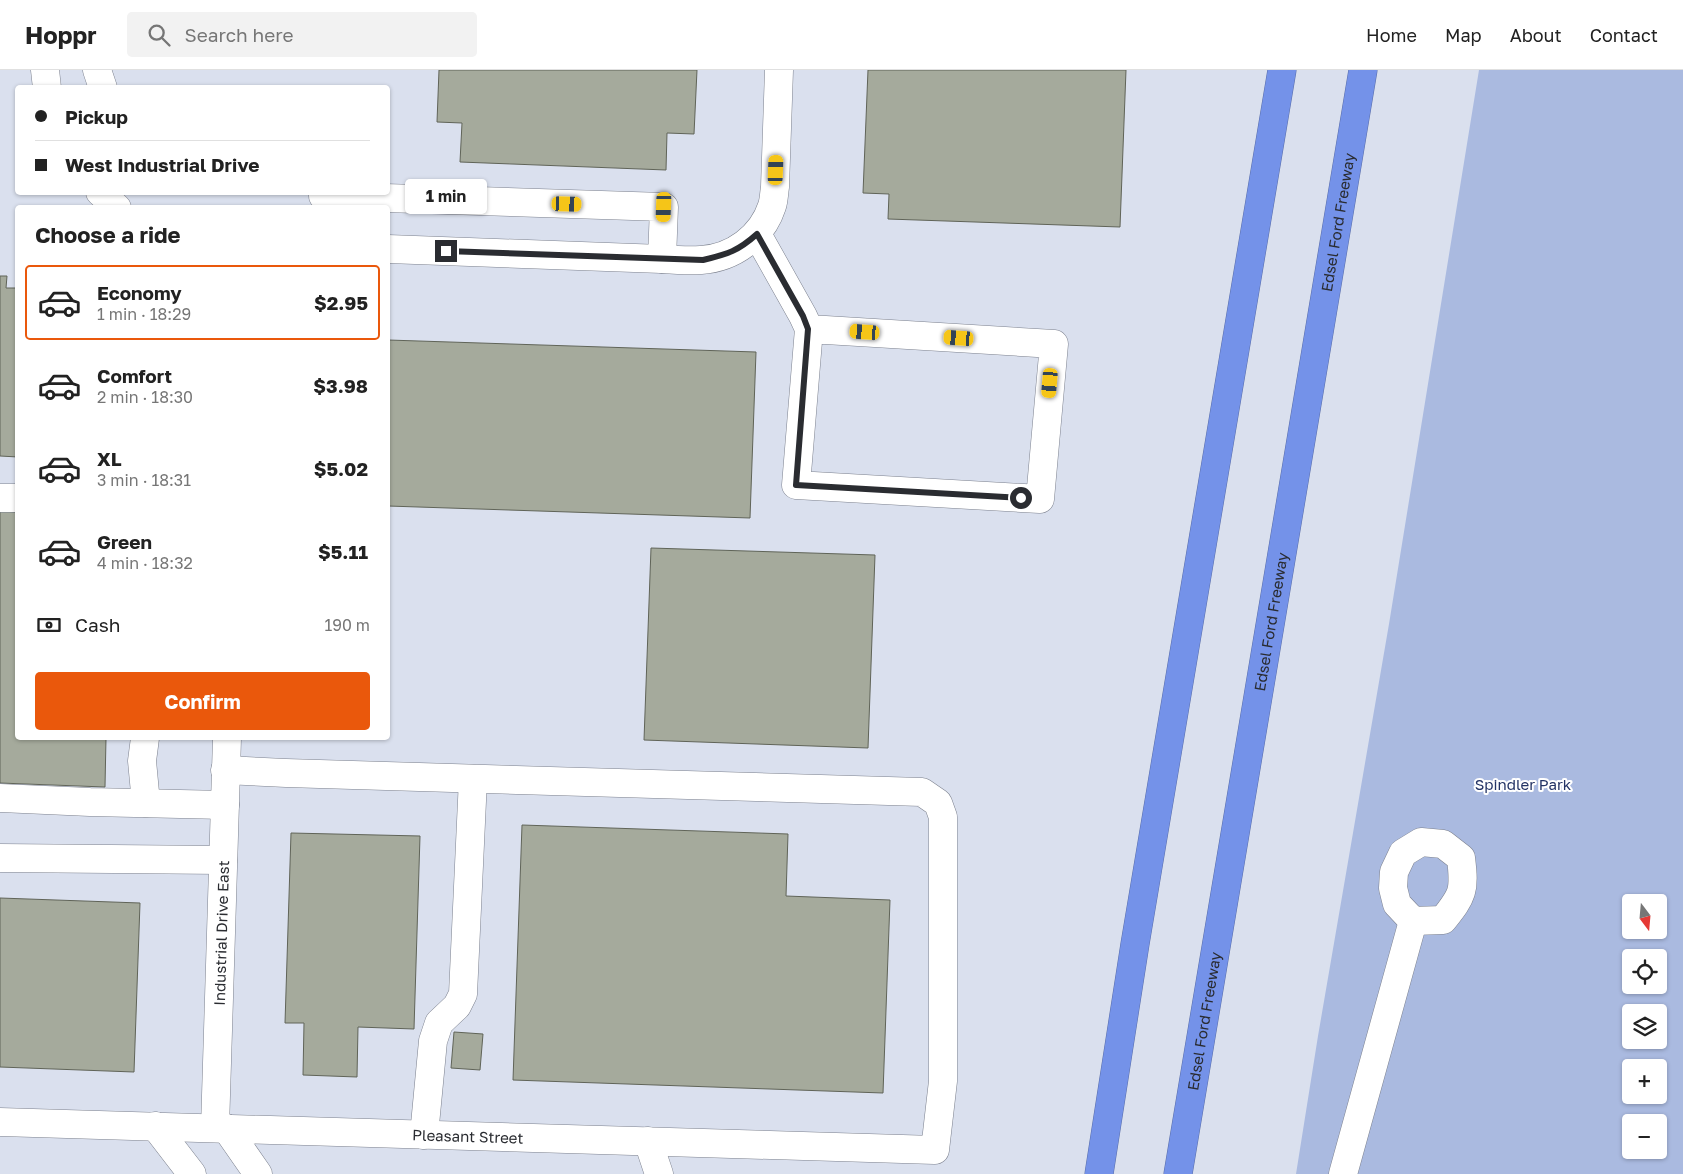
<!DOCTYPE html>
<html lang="en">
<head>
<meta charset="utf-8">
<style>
	:root { --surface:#fff; --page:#f2f2f2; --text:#222; --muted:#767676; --line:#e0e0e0; --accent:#ea580c }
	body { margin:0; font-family:"Golos Text",sans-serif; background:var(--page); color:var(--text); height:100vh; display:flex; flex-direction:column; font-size:19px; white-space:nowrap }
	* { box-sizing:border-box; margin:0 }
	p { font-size:16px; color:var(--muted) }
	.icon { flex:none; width:28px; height:28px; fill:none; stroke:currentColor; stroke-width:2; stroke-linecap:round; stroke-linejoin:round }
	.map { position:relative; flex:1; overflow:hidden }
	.panel { position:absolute; left:15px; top:135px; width:375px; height:535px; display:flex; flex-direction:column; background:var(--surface); border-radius:5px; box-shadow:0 1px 4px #0004 }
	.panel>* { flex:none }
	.guide { position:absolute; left:15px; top:15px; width:375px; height:110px; border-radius:5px; box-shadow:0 1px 4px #0004; display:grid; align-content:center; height:110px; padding:0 20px; background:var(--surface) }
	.needle { width:32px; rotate:164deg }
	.buttons { position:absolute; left:1622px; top:824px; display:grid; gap:10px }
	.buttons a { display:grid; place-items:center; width:45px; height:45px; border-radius:5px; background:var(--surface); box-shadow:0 1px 4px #0004; font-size:25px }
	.end { position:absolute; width:22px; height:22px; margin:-11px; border:6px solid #2a2c31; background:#fff; box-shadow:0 0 0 2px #fff }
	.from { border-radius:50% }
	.bubble { position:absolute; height:35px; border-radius:5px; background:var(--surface); box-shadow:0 1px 4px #0004; font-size:16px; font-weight:700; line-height:35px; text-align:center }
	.car { position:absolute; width:15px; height:30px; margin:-15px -8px; border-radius:6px; box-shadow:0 0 4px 1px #0007; background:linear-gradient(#f5c518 24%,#345 0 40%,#f5c518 0 76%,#345 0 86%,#f5c518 0) }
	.guide b { display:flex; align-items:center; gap:18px; height:48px; font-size:19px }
	.guide b+b { border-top:1px solid var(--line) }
	.guide i { width:12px; height:12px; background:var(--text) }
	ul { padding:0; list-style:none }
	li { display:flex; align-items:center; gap:15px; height:75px; margin:0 10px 8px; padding:0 10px; border:2px solid transparent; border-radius:5px }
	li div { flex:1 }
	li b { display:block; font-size:19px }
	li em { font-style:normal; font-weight:700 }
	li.active { border-color:var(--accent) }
	li>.icon { width:45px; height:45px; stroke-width:1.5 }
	h2 { padding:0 20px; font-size:22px; line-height:60px }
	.pay { display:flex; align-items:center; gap:12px; height:55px; padding:0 20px; font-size:19px }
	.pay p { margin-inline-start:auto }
	.action { display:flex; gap:10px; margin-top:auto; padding:10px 20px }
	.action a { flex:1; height:58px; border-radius:5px; background:var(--accent); color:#fff; font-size:20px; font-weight:700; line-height:58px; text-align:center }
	header { display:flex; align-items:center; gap:30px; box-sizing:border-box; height:70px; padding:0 25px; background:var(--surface); border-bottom:1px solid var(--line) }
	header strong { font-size:24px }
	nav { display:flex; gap:28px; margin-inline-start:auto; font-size:18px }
	.search { width:350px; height:45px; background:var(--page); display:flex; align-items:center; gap:12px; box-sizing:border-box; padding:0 18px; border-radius:5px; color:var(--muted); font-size:19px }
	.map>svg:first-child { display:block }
	.green { fill:#aabae0; fill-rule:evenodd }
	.building { fill:#a5aa9c; stroke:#606458 }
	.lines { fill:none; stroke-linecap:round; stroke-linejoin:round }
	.minor-casing { stroke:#7c818e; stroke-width:29 }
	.highway-casing { stroke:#5a6ea9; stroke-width:29 }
	.minor { stroke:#fff; stroke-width:28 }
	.highway { stroke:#7492e9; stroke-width:28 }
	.route { stroke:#2a2c31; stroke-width:6 }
	.labels { text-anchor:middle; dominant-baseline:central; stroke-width:4; stroke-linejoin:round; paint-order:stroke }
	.street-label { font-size:15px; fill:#2a2c31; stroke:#fff }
	.park-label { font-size:15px; fill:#233365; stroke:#fff }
</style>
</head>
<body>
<header>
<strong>Hoppr</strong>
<div class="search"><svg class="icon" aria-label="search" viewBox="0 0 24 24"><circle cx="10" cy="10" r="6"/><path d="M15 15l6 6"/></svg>Search here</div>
<nav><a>Home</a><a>Map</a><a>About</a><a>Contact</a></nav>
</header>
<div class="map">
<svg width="1683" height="1104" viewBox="0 0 1683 1104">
	<rect width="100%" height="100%" fill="#dae0ee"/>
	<!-- green -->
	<path class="green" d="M 1479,0 L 1683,0 L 1683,1104 L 1296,1104 L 1318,966 L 1389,554 ZM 1631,832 L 1659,832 L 1659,860 L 1631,860 ZM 1631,888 L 1659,888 L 1659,915 L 1631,915 ZM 1631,942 L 1659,942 L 1659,970 L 1631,970 ZM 1631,998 L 1659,998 L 1659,1025 L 1631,1025 ZM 1631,1052 L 1659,1052 L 1659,1080 L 1631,1080 Z"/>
	<!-- building -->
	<g class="building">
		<path d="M 439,0 L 697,0 L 694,64 L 667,63 L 666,100 L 460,92 L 462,53 L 437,52 Z"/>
		<path d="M 868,0 L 1126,0 L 1120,157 L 888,149 L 889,124 L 863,123 Z"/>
		<path d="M 0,206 L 7,206 L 6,218 L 18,218 L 18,387 L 0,386 Z"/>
		<path d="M 388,270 L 756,282 L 750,448 L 388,436 Z"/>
		<path d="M 0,441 L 18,442 L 18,668 L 106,668 L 105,717 L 0,713 Z"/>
		<path d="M 651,478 L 875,485 L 868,678 L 644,670 Z"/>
		<path d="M 522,755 L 788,764 L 786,826 L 890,830 L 883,1023 L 513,1010 Z"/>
		<path d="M 291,763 L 420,766 L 414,959 L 358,957 L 357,1007 L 303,1005 L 304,953 L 285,953 Z"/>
		<path d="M 0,828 L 140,833 L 134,1002 L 0,997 Z"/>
		<path d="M 454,962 L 483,964 L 480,1000 L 451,998 Z"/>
	</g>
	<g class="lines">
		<defs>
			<g id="minor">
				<path d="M 45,0 L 47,18"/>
				<path d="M 97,0 L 103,18"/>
				<path d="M 100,122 L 117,138"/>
				<path d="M 323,122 L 323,126 L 664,137 L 662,189"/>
				<path d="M 757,164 L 803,246 L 809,259 L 796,415 L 1040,429 L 1054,274 L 809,259"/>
				<path d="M 388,179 L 662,189 C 675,190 688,191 701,190 C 733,188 762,167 772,136 C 774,130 774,123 775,117 L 779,0"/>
				<path d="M 0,428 L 18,428"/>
				<path d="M 145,668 L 142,691 L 146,733"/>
				<path d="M 0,728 L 90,732 L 225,735"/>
				<path d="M 1421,772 L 1443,774 L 1461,788 C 1465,821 1463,825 1443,850 L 1413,851 L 1397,834 L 1393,818 L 1394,802 L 1403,783 Z"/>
				<path d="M 0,788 L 223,790"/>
				<path id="s1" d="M 0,1052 L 935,1080 L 943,1011 L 943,747 L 938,733 L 922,722 L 286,703 L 225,700"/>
				<path d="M 155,1056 L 192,1104"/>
				<path id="s2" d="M 215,1058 L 227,668"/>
				<path d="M 226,1058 L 258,1104"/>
				<path d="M 424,1065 L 433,971 L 439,953 L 457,936 L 463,924 L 473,709"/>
				<path d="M 648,1071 L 659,1104"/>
				<path d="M 1343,1104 L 1413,851"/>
			</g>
			<g id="highway">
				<path d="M 1099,1104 L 1135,874 L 1282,0"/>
				<path id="s3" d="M 1178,1104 L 1363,0"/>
			</g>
		</defs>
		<!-- minor casing -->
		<use href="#minor" class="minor-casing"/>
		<!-- highway casing -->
		<use href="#highway" class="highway-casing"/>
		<!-- minor -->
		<use href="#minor" class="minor"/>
		<!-- highway -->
		<use href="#highway" class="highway"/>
	</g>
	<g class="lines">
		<!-- route -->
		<path class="route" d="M 446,181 L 703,190 C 728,184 738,181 757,164 L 803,246 L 808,259 L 796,415 L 1021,428"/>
	</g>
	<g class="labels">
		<!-- street labels -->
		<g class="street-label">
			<text stroke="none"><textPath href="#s3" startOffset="965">Edsel Ford Freeway</textPath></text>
			<text stroke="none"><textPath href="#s3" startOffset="560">Edsel Ford Freeway</textPath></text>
			<text stroke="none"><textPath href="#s2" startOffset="195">Industrial Drive East</textPath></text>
			<text stroke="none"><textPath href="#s3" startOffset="155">Edsel Ford Freeway</textPath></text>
			<text stroke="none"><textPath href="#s1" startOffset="468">Pleasant Street</textPath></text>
		</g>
		<!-- park labels -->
		<g class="park-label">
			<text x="1523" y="714">Spindler Park</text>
		</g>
	</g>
</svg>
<div class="buttons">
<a><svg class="needle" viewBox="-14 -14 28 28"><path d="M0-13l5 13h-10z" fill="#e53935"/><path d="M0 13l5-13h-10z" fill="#767676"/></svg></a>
<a><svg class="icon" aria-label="locate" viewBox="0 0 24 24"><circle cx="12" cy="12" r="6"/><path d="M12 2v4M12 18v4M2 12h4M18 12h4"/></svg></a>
<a><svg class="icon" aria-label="layers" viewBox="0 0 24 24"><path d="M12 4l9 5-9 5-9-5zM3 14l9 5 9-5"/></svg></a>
<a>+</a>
<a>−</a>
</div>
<i class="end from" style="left:1021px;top:428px"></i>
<i class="end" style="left:446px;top:181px"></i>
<div class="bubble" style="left:405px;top:109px;width:82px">1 min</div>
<i class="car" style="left:776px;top:100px;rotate:2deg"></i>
<i class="car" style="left:567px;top:134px;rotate:92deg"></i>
<i class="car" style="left:664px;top:137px;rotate:182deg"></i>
<i class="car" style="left:865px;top:262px;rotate:274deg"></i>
<i class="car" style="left:959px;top:268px;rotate:274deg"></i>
<i class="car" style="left:1050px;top:313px;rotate:185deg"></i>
<div class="guide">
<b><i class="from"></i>Pickup</b>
<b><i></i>West Industrial Drive</b>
</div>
<section class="panel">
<h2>Choose a ride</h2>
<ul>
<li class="active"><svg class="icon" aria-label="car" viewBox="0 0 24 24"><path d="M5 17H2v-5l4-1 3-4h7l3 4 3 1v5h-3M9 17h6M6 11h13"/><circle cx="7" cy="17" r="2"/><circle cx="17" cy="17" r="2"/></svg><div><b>Economy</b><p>1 min · 18:29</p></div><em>$2.95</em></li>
<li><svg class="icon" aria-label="car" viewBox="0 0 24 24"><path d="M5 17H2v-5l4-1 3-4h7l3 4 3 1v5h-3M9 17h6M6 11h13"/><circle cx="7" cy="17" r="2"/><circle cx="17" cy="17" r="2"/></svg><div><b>Comfort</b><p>2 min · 18:30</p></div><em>$3.98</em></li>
<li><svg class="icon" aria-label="car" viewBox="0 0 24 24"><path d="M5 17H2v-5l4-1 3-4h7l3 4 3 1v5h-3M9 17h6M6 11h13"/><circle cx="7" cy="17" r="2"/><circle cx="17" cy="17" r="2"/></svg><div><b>XL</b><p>3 min · 18:31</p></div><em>$5.02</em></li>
<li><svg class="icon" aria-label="car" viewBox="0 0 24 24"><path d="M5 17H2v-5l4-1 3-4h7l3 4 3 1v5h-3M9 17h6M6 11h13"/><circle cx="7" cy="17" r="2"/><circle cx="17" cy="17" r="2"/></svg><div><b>Green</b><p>4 min · 18:32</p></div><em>$5.11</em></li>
</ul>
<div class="pay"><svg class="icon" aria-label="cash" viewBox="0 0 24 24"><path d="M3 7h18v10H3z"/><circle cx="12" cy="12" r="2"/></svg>Cash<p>190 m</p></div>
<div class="action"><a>Confirm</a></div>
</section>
</div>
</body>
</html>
